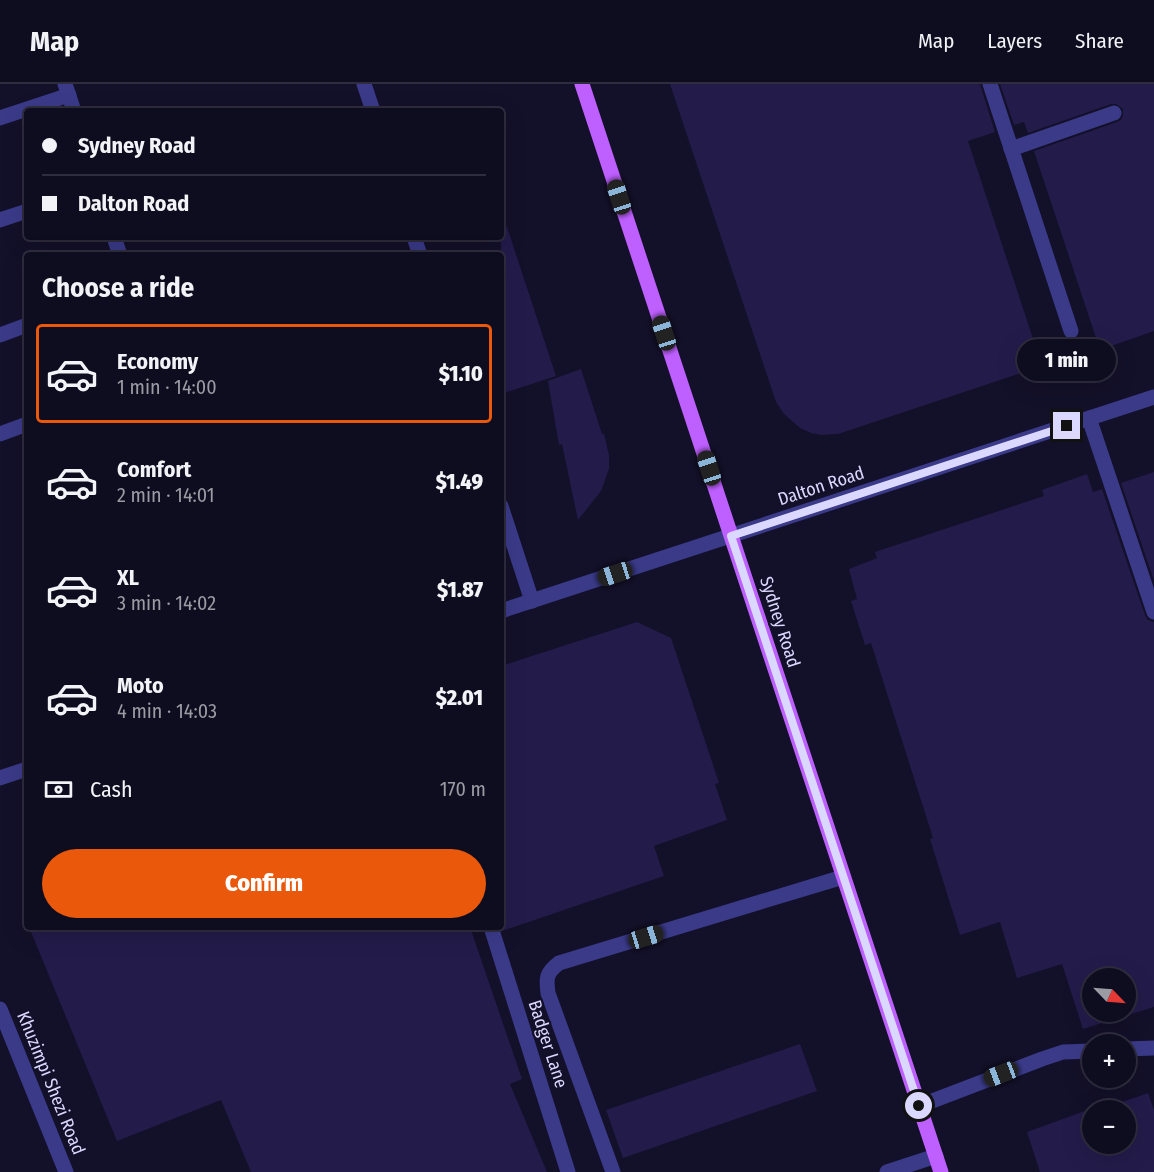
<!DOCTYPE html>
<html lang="en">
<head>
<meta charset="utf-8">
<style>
	:root { --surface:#0e0c1f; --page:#171528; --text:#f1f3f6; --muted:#9b9ba4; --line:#2e2c3d; --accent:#ea580c }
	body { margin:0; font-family:"Fira Sans Condensed",sans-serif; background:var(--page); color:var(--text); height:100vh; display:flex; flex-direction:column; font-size:22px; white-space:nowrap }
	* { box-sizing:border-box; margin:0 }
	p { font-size:20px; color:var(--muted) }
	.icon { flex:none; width:33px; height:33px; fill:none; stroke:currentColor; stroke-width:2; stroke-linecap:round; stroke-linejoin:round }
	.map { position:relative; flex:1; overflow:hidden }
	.side { position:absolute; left:24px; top:168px; width:480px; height:678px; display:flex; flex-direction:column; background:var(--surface); border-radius:6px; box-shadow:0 6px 24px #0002,0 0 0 2px var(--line) }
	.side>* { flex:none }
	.top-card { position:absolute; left:24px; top:24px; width:480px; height:132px; border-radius:6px; box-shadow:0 6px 24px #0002,0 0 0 2px var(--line); display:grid; align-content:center; height:132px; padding:0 18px; background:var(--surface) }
	.needle { width:39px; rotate:115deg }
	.fabs { position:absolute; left:1082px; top:884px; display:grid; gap:12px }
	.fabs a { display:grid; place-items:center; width:54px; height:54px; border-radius:50%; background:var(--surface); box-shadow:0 6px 24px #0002,0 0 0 2px var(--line); font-size:30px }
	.end { position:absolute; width:27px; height:27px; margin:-14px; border:8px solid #dbd8ff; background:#111; box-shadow:0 0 0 3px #111 }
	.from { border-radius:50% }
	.bubble { position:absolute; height:42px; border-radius:21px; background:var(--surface); box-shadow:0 6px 24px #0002,0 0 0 2px var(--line); font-size:20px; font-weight:800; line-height:42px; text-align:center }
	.car { position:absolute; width:18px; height:36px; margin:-18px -9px; border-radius:8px; box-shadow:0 0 4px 2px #0007; background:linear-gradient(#222 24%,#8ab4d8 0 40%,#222 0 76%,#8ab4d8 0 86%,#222 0) }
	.top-card b { display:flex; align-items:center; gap:21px; height:57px; font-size:22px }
	.top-card b+b { border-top:2px solid var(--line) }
	.top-card i { width:15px; height:15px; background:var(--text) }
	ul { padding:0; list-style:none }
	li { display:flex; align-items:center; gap:18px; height:99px; margin:0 12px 9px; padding:0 6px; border:3px solid transparent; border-radius:6px }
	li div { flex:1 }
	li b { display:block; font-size:22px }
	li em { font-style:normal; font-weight:800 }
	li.active { border-color:var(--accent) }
	li>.icon { width:54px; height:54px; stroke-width:1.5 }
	h2 { padding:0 18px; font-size:27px; line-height:72px }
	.pay { display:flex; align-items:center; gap:15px; height:66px; padding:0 18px; font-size:22px }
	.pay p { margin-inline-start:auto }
	.primary-button { display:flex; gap:12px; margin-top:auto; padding:12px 18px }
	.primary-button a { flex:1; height:69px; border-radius:36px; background:var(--accent); color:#fff; font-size:24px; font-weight:800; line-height:69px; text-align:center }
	header { display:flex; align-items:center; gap:36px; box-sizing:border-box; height:84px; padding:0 30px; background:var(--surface); border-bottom:2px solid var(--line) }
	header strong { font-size:28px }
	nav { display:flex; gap:33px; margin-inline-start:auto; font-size:21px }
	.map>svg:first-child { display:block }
	.building { fill:#231b4a; fill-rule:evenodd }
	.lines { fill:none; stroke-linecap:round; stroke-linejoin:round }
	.minor { stroke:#3a3a89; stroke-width:15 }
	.major { stroke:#be5fff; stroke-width:15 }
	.route { stroke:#dbd8ff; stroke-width:8 }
	.labels { text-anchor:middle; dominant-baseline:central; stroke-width:4.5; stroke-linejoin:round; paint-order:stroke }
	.street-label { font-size:18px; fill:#dbd8ff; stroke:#131029 }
</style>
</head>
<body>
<header>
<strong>Map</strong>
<nav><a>Map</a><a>Layers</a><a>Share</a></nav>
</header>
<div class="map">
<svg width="1154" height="1088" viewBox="0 0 1154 1088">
	<rect width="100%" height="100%" fill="#131029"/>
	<!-- building -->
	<g class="building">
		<path d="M 670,0 L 980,0 L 995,48 L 968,57 L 1042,282 L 838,350 L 821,351 L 811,349 L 800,344 L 784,330 L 776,318 Z"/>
		<path d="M 1000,0 L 1154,0 L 1154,247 L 1100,266 L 1034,67 L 1117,38 L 1121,36 L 1123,31 L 1123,25 L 1116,20 L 1111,20 L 1028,49 L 1024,38 L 1014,41 Z"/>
		<path d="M 507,143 L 556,292 L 501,310 L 501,144 Z"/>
		<path d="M 581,285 L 602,350 L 604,350 L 609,371 L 609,385 L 601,407 L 578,436 L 562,360 L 559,361 L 548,297 Z"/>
		<path d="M 1154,388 L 1154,497 L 1121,399 Z"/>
		<path d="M 1087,390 L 1093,408 L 1102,405 L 1145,531 L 1148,536 L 1154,538 L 1154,923 L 1083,945 L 1062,880 L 1017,894 L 1000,838 L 960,851 L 930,755 L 933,754 L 871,559 L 865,561 L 851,517 L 857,515 L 849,485 L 877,474 L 875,468 L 1044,412 L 1042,406 ZM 1092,894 L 1125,894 L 1125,927 L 1092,927 Z"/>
		<path d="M 637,538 L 671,554 L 719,699 L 715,700 L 727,736 L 654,762 L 664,792 L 502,847 L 501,842 L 501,582 Z"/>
		<path d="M 29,843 L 470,843 L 522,995 L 510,1000 L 547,1088 L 251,1088 L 221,1016 L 117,1057 Z"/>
		<path d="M 800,960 L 817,1007 L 623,1074 L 606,1026 Z"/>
		<path d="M 1148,1009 L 1154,1026 L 1154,1088 L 1040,1088 L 1027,1048 L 1093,1024 L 1094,1026 L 1092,1026 L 1092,1059 L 1125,1059 L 1125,1026 L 1099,1026 Z"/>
	</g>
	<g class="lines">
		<!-- minor -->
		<g class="minor">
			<path d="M 65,0 L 74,27"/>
			<path d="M 364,0 L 373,27"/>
			<path d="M 990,0 L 1071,247"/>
			<path d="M 0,34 L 69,11"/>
			<path d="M 1011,65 L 1114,29"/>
			<path d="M 0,136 L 27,127"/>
			<path d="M 114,153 L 120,171"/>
			<path d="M 414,153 L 420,171"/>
			<path d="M 0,251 L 27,241"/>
			<path d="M 1089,334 L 1154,528"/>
			<path d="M 0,350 L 27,340"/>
			<path d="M 501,422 L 532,517"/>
			<path d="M 501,527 L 1154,313"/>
			<path d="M 0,694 L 27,685"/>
			<path d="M 491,843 L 568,1088"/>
			<path d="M 0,925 L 66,1088"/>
			<path d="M 1125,965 L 1154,964"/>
			<path d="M 919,1022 L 1042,975 L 1063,968 L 1092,967"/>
			<path d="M 613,1088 L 548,909 C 546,894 546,889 559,879 L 843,793"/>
			<path d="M 887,1088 L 936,1072"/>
		</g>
		<!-- major -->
		<path class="major" d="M 582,0 L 941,1088"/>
	</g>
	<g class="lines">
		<!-- route -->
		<path class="route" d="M 919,1022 L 731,452 L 1067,342"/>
	</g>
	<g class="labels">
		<!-- street labels -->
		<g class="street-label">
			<text transform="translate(821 402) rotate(-18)">Dalton Road</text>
			<text transform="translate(780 538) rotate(72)">Sydney Road</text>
			<text transform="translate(548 960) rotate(72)">Badger Lane</text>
			<text transform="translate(51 999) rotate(68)">Khuzimpi Shezi Road</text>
		</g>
	</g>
</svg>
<div class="fabs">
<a><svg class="needle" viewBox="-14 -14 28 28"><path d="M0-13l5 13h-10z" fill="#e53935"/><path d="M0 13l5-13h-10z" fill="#9b9ba4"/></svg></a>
<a>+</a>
<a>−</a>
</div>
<i class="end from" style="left:919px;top:1022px"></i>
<i class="end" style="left:1067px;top:342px"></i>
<div class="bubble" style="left:1017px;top:255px;width:99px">1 min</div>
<i class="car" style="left:619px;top:113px;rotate:342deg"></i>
<i class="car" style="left:664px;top:249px;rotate:342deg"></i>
<i class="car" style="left:709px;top:384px;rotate:342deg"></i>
<i class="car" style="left:615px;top:490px;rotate:252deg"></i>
<i class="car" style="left:646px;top:853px;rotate:73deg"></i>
<i class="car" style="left:1001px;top:990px;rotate:249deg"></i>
<div class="top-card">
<b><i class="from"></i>Sydney Road</b>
<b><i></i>Dalton Road</b>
</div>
<section class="side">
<h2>Choose a ride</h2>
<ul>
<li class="active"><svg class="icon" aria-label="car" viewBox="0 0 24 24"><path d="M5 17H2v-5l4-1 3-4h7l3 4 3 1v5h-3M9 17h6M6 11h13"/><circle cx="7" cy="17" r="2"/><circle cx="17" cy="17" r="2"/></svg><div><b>Economy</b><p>1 min · 14:00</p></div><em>$1.10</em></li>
<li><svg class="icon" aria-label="car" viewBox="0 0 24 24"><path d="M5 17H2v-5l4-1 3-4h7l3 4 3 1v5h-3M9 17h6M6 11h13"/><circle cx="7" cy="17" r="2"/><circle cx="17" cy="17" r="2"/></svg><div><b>Comfort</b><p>2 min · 14:01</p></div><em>$1.49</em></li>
<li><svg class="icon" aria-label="car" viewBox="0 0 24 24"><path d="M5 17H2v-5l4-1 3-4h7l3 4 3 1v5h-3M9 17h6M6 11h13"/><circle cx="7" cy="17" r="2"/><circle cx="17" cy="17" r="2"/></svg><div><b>XL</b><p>3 min · 14:02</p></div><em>$1.87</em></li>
<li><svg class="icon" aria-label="car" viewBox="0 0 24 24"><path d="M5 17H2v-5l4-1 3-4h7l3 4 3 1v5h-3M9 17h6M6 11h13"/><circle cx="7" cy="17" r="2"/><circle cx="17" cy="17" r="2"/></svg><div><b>Moto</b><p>4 min · 14:03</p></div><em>$2.01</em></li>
</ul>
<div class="pay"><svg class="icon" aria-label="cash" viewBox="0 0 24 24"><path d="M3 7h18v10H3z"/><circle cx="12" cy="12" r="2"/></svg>Cash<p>170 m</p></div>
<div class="primary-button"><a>Confirm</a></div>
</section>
</div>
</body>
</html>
